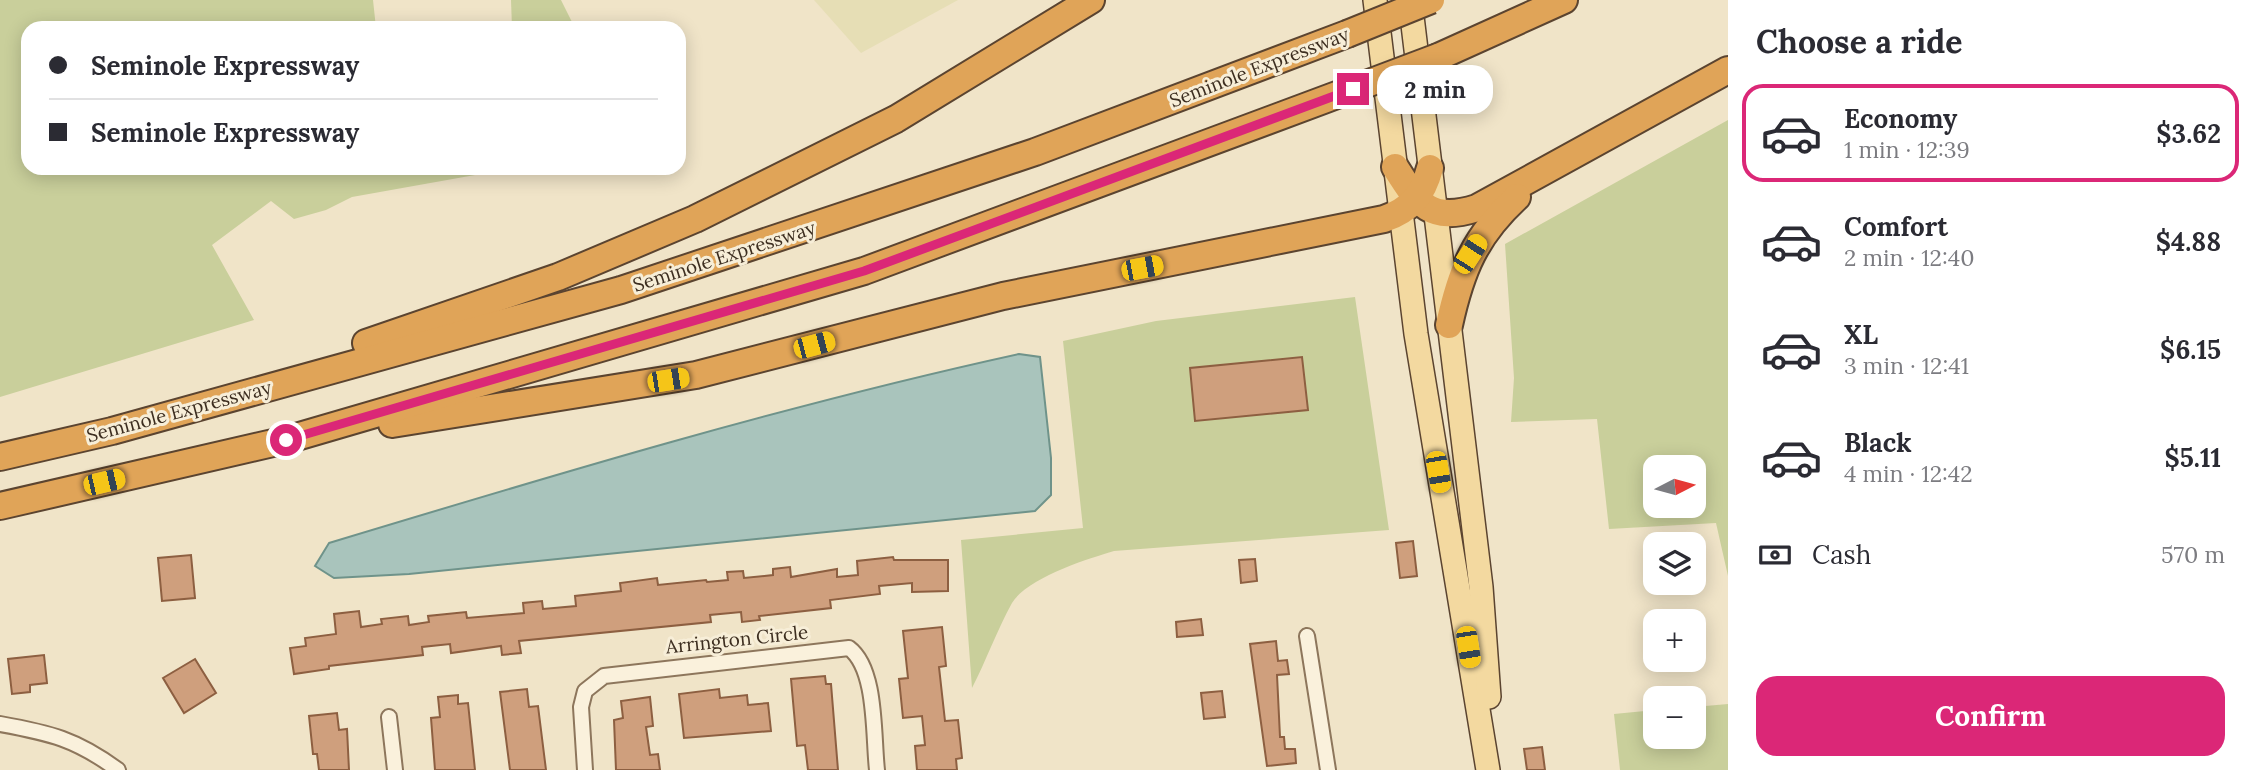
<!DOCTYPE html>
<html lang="en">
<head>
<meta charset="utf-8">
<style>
	:root { --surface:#fff; --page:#f7f7f7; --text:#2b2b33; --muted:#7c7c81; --line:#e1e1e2; --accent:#db2777 }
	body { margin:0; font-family:Lora,serif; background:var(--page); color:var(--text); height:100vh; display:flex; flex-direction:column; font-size:26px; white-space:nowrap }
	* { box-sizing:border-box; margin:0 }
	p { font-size:23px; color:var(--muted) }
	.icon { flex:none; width:38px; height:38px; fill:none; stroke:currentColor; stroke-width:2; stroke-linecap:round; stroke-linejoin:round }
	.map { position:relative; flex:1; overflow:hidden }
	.details { display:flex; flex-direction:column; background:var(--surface); width:525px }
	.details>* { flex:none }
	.hud { position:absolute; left:21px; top:21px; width:665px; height:154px; border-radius:21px; box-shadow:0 4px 18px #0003; display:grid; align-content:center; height:154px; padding:0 28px; background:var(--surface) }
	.needle { width:46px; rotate:84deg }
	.controls { position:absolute; left:1643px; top:455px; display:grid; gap:14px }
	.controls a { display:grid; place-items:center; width:63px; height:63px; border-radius:14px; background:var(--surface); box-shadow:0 4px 18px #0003; font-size:35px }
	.end { position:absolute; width:32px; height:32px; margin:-16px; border:9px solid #db2777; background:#fff; box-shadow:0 0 0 4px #fff }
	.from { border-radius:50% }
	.bubble { position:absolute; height:49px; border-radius:21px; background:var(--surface); box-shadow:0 4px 18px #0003; font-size:23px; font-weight:800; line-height:49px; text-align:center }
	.car { position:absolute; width:21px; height:42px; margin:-21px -10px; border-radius:9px; box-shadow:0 0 5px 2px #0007; background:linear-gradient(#f5c518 24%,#345 0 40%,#f5c518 0 76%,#345 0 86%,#f5c518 0) }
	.hud b { display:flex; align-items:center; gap:24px; height:66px; font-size:26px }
	.hud b+b { border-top:2px solid var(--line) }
	.hud i { width:18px; height:18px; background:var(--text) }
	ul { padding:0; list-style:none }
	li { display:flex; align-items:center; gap:21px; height:98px; margin:0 14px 10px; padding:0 14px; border:4px solid transparent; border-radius:21px }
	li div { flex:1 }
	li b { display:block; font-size:26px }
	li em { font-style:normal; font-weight:800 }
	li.current { border-color:var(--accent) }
	li>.icon { width:63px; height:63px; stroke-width:1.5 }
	h2 { padding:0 28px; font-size:32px; line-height:84px }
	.pay { display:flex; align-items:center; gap:18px; height:77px; padding:0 28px; font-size:26px }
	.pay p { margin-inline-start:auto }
	.cta { display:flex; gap:14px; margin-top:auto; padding:14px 28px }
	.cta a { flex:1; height:80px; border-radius:21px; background:var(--accent); color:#fff; font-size:28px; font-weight:800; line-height:80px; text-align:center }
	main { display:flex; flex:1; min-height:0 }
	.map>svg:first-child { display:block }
	.farmland { fill:#e6deb5 }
	.green { fill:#c9cf9b; fill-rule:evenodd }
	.water { fill:#a9c4bc; stroke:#6f938a; stroke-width:2 }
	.building { fill:#cf9f7d; stroke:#8d5f41; stroke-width:2 }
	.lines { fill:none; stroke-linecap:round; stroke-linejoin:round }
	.street-casing { stroke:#8d765c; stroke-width:18 }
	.primary-casing { stroke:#5b4430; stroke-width:26 }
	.highway-casing { stroke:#5b4430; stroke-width:30 }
	.street { stroke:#faf1dc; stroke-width:14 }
	.primary { stroke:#f3d9a0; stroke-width:23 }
	.highway { stroke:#e0a458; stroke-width:26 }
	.highway-bridge-casing { stroke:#5b4430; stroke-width:30; stroke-linecap:butt }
	.highway-bridge { stroke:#e0a458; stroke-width:26 }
	.route { stroke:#db2777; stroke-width:9 }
	.labels { text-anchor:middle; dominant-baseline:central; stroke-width:6; stroke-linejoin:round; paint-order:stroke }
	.street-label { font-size:19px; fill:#3d2e20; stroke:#f7eed8 }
</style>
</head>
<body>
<main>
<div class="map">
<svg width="1728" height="770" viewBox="0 0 1728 770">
	<rect width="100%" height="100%" fill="#f0e4c8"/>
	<!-- farmland -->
	<path class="farmland" d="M 814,0 L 958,0 L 861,53 Z"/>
	<!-- green -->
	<g class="green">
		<path d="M 0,0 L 373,0 L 376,28 L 28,28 L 28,168 L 514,168 L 352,197 L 326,210 L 294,219 L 271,201 L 212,245 L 254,320 L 0,397 Z"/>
		<path d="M 511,0 L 561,0 L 575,28 L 512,28 Z"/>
		<path d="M 1728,120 L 1728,576 L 1716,523 L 1609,529 L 1597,419 L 1511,422 L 1514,378 L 1505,244 ZM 1694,467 L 1694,506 L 1656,506 L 1656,467 Z"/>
		<path d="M 1355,297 L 1389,530 L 1114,551 C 1087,559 1027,578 1012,603 C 997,630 986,661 972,688 L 961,540 L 1083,528 L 1063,341 L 1156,321 Z"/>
		<path d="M 1728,704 L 1728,770 L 1620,770 L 1614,714 L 1655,710 L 1656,737 L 1694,737 L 1694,707 Z"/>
	</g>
	<!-- water -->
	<path class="water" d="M 1019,354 L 1040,357 L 1051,458 L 1051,495 L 1035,511 L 409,574 L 334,578 L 315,566 L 329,543 C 557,474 786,405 1019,354 Z"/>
	<!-- building -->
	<g class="building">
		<path d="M 1302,357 L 1308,410 L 1195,421 L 1190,368 Z"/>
		<path d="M 1413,541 L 1417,576 L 1400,578 L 1396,543 Z"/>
		<path d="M 191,555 L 195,598 L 162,601 L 158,558 Z"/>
		<path d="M 893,557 L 894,560 L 948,560 L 948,591 L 912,592 L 912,583 L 879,586 L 880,594 L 830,600 L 831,608 L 759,616 L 760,620 L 742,622 L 741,612 L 710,615 L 711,622 L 519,641 L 521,653 L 502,655 L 501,646 L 451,653 L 450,644 L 422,647 L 423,655 L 329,666 L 329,669 L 294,674 L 290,648 L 306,646 L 305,638 L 336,634 L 334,614 L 359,611 L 361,627 L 382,624 L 381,619 L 408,616 L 409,625 L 429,622 L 428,616 L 466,612 L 467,618 L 524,613 L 523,603 L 542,601 L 543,609 L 576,606 L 575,596 L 621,591 L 620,583 L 657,578 L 658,585 L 706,580 L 707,582 L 728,580 L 727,572 L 743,571 L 744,578 L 773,575 L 773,569 L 790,567 L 791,577 L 837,569 L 837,577 L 858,575 L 857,561 Z"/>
		<path d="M 1255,559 L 1257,581 L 1241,583 L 1239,560 Z"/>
		<path d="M 1201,619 L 1203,635 L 1177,637 L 1176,622 Z"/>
		<path d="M 942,627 L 946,666 L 939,667 L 945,721 L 958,720 L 962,758 L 956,759 L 957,770 L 917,770 L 915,746 L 925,745 L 922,716 L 903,718 L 899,679 L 908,678 L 903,631 Z"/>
		<path d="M 1276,641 L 1278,661 L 1287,660 L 1289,674 L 1277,675 L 1280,737 L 1284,737 L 1285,749 L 1295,749 L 1296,763 L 1267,766 L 1250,644 Z"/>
		<path d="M 44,655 L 47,683 L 30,685 L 30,692 L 12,694 L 8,659 Z"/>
		<path d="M 195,659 L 216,693 L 184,713 L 163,678 Z"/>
		<path d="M 825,676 L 826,684 L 831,684 L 838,770 L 808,770 L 805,745 L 797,746 L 791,679 Z"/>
		<path d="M 527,689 L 529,707 L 538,706 L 546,770 L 510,770 L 500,692 Z"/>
		<path d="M 719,689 L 720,698 L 747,695 L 748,705 L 768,703 L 771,731 L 684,738 L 679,694 Z"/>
		<path d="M 1222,691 L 1225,717 L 1204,719 L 1201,693 Z"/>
		<path d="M 458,695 L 458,704 L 468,703 L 475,770 L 435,770 L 431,718 L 440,717 L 438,697 Z"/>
		<path d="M 650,697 L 653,726 L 646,727 L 650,755 L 658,754 L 660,770 L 616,770 L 614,720 L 623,718 L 621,701 Z"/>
		<path d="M 337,713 L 339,730 L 347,729 L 349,770 L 319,770 L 317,754 L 313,754 L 309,716 Z"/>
		<path d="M 1542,747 L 1545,770 L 1527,770 L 1524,749 Z"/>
	</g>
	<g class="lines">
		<defs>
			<g id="street">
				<path d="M 1307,636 L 1328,770"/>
				<path d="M 389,717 L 395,770"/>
				<path d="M 0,724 C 50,733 76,739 118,770"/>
				<path d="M 585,770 L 581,707 L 585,691 L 604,676 L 849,648 C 877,669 873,735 877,770"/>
			</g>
			<g id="primary">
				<path d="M 1375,0 L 1416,334 L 1488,770"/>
				<path d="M 1410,0 L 1481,587 L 1489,697"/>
			</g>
			<g id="highway">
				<path d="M 1438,57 L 1564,0"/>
				<path d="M 1395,167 C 1419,205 1430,223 1477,208 L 1728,70"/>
				<path d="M 1449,325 C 1461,270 1475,236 1517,197"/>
				<path d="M 366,343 L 558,277 L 695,219 L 896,119 L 1091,0"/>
				<path d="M 392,424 L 696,375 L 1003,296 L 1384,219 C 1410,210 1423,195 1430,168"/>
				<path d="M 0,457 L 112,431 L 621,290 L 1035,152 L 1347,34"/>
				<path d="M 0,506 L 286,440 L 864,271 L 1353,89"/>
			</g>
		</defs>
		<!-- street casing -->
		<use href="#street" class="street-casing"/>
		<!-- primary casing -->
		<use href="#primary" class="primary-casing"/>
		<!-- highway casing -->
		<use href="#highway" class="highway-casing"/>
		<!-- street -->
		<use href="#street" class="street"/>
		<!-- primary -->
		<use href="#primary" class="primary"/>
		<!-- highway -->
		<use href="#highway" class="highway"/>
		<defs>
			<g id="highway-bridge">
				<path d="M 1347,34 L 1431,0"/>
				<path d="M 1353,89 L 1438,57"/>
			</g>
		</defs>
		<!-- highway-bridge casing -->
		<use href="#highway-bridge" class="highway-bridge-casing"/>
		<!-- highway-bridge -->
		<use href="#highway-bridge" class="highway-bridge"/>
	</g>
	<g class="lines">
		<!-- route -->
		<path class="route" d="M 286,440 L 864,271 L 1353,89"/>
	</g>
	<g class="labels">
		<!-- street labels -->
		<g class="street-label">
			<text transform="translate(1259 67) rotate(-21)">Seminole Expressway</text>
			<text transform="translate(724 256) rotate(-18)">Seminole Expressway</text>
			<text transform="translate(179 411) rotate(-15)">Seminole Expressway</text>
			<text transform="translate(737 639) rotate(-6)">Arrington Circle</text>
		</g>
	</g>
</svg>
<div class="controls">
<a><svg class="needle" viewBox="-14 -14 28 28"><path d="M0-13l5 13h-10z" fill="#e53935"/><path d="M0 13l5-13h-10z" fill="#7c7c81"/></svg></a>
<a><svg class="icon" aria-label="layers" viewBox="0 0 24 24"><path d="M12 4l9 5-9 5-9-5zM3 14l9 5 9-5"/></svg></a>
<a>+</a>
<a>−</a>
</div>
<i class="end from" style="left:286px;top:440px"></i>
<i class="end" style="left:1353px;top:89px"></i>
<div class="bubble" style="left:1377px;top:65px;width:116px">2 min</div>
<i class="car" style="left:1470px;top:254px;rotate:33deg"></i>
<i class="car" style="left:1142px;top:268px;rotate:79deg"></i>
<i class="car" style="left:814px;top:345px;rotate:75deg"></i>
<i class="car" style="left:668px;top:380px;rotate:81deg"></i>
<i class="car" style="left:1438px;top:472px;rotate:170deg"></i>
<i class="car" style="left:104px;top:482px;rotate:77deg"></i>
<i class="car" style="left:1468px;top:647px;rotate:171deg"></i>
<div class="hud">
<b><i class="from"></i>Seminole Expressway</b>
<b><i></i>Seminole Expressway</b>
</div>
</div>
<section class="details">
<h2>Choose a ride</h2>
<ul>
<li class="current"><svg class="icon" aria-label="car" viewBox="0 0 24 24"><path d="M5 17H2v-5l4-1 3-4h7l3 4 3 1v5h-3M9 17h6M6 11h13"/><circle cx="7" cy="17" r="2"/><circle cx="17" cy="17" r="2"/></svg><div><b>Economy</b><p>1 min · 12:39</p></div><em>$3.62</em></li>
<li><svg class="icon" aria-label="car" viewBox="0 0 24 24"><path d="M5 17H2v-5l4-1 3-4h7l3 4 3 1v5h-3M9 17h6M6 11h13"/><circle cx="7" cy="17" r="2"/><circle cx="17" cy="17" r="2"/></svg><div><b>Comfort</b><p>2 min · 12:40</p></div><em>$4.88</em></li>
<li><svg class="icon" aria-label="car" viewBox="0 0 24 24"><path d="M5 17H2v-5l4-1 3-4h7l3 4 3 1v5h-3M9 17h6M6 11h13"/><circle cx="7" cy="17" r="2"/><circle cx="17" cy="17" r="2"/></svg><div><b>XL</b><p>3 min · 12:41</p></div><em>$6.15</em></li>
<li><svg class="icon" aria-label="car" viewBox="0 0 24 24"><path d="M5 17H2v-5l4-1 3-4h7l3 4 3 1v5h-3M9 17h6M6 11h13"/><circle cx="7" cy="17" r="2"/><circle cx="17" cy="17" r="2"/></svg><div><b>Black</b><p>4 min · 12:42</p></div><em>$5.11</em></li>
</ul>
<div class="pay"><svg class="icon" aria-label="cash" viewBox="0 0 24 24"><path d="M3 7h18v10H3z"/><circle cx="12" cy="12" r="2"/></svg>Cash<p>570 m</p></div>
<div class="cta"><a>Confirm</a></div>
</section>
</main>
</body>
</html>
